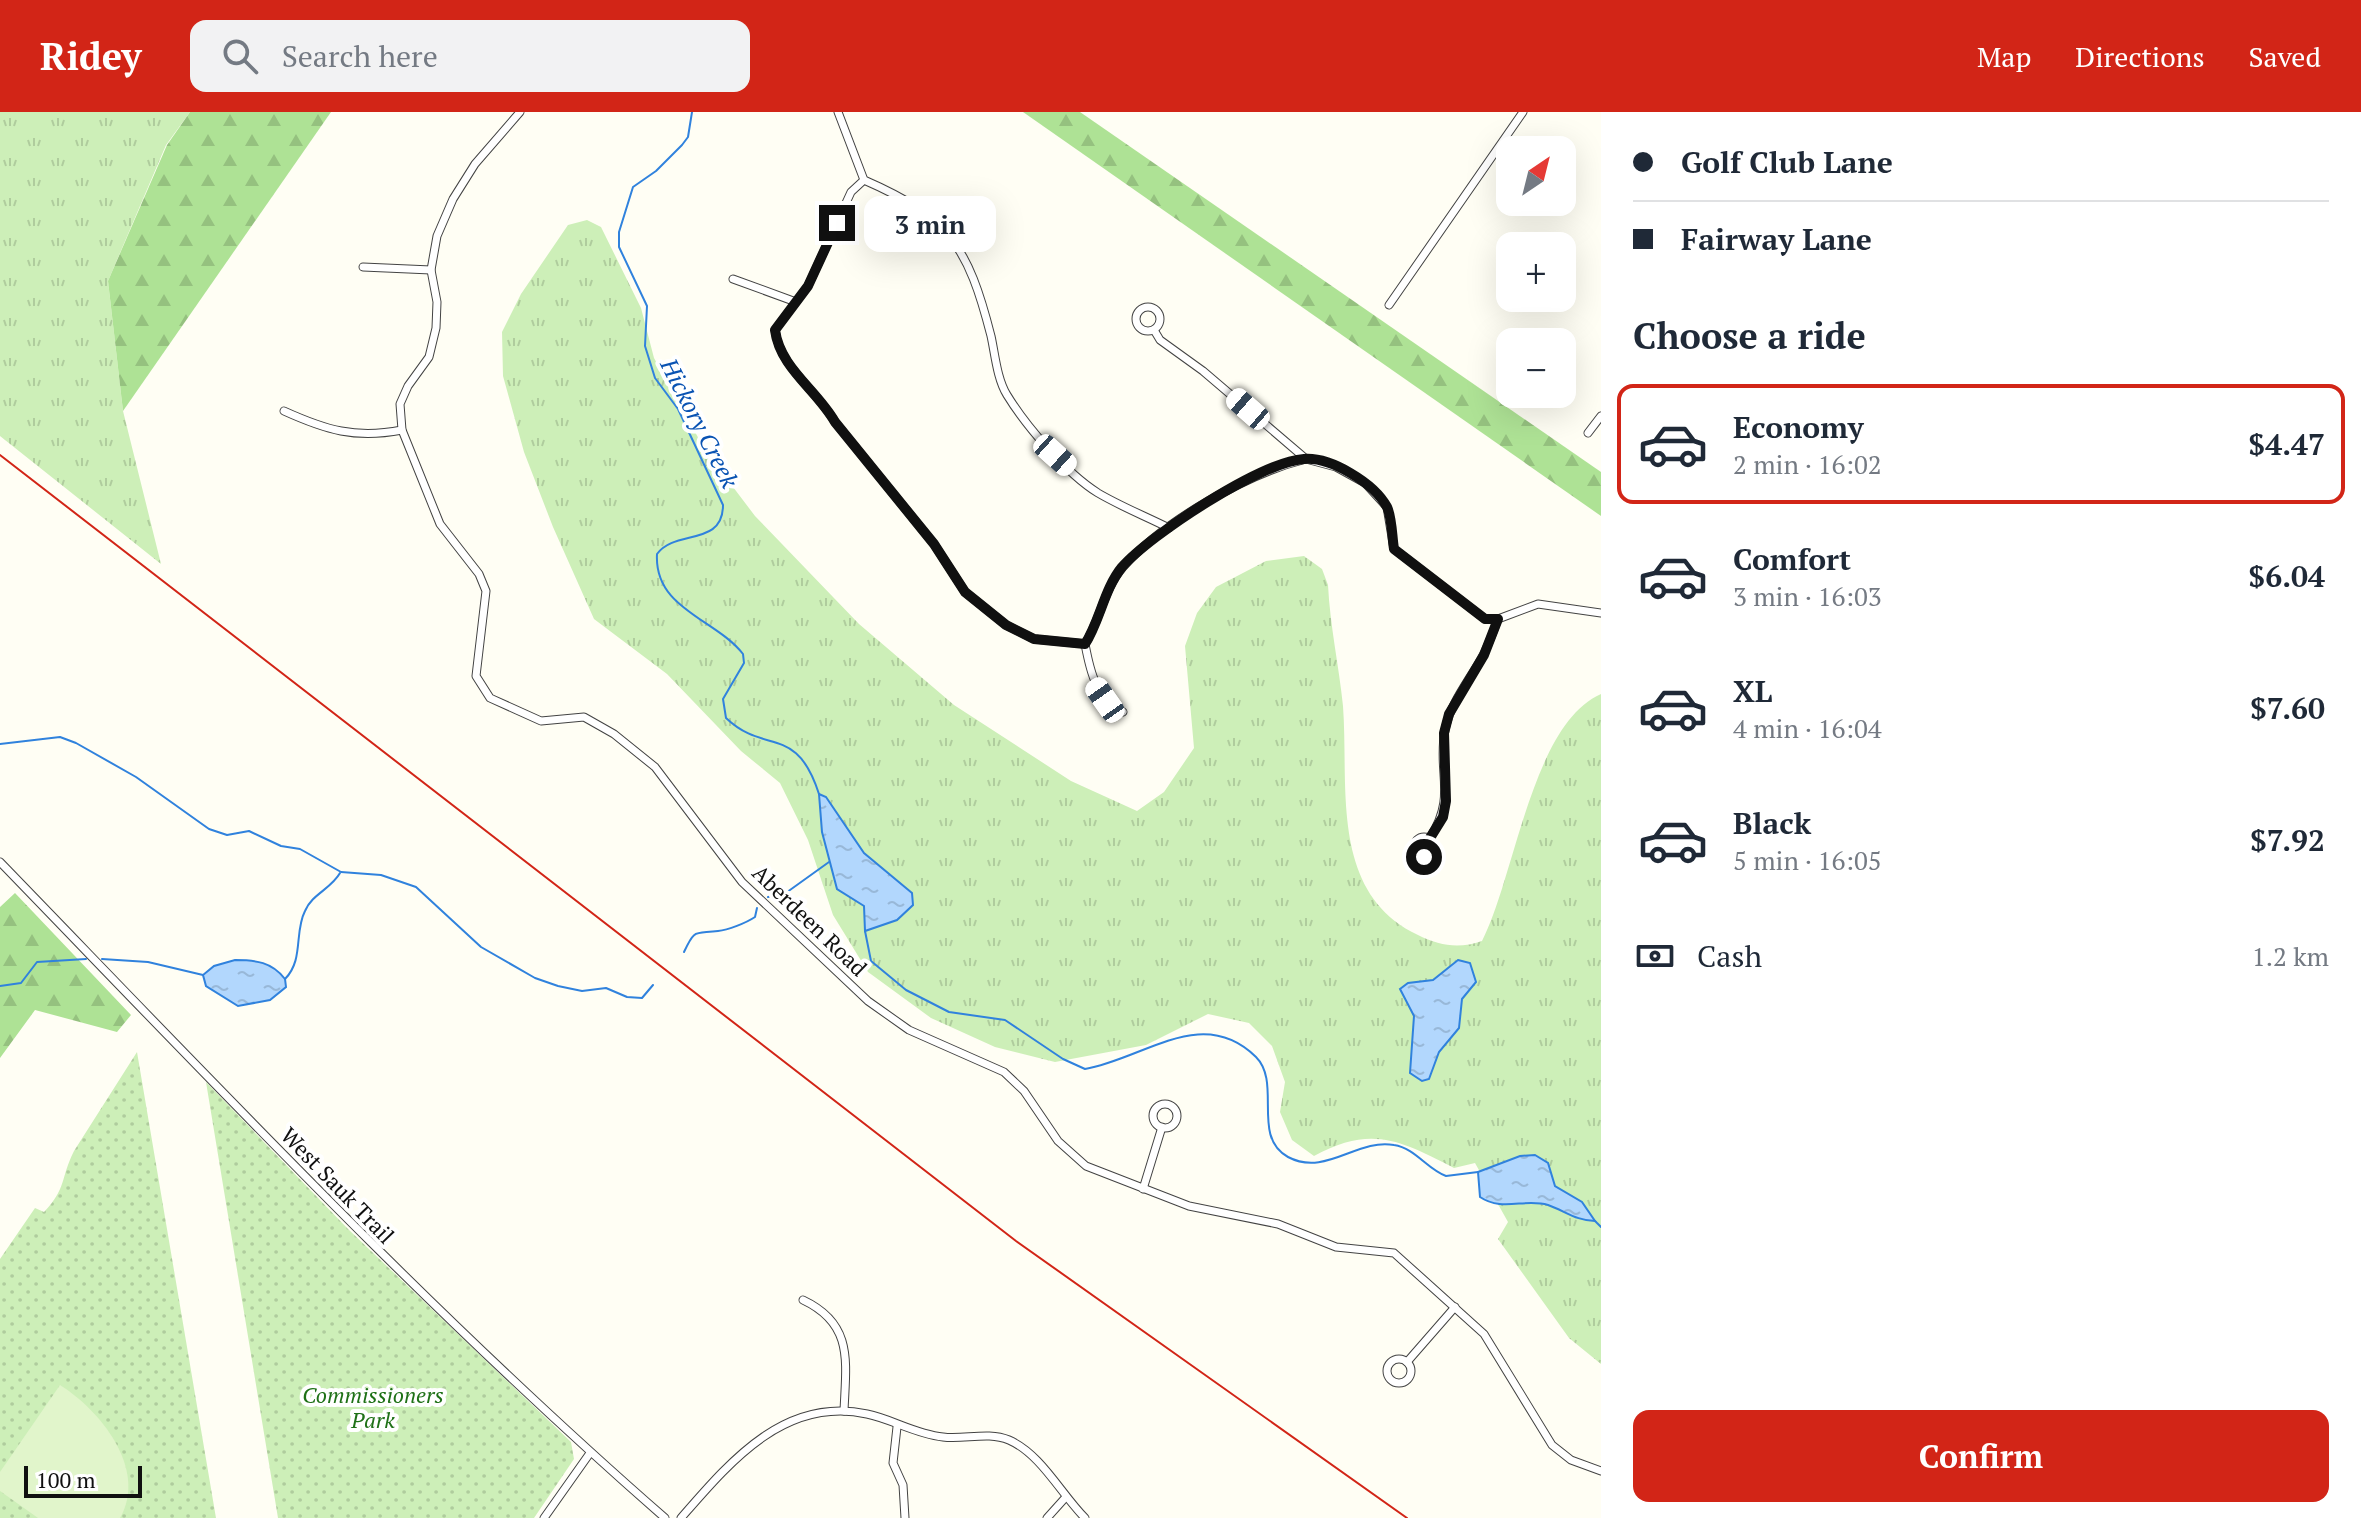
<!DOCTYPE html>
<html lang="en">
<head>
<meta charset="utf-8">
<style>
	:root { --surface:#fff; --page:#f2f2f3; --text:#1f2937; --muted:#747a83; --line:#e0e1e3; --accent:#d22517 }
	body { margin:0; font-family:"PT Serif",serif; background:var(--page); color:var(--text); height:100vh; display:flex; flex-direction:column; font-size:30px; white-space:nowrap }
	* { box-sizing:border-box; margin:0 }
	p { font-size:26px; color:var(--muted) }
	.icon { flex:none; width:44px; height:44px; fill:none; stroke:currentColor; stroke-width:2; stroke-linecap:round; stroke-linejoin:round }
	.map { position:relative; flex:1; overflow:hidden }
	.drawer { display:flex; flex-direction:column; background:var(--surface); width:760px }
	.drawer>* { flex:none }
	.guide { display:grid; align-content:center; height:176px; padding:0 32px; background:var(--surface) }
	.needle { width:52px; rotate:35deg }
	.controls { position:absolute; left:1496px; top:24px; display:grid; gap:16px }
	.controls a { display:grid; place-items:center; width:80px; height:80px; border-radius:16px; background:var(--surface); box-shadow:0 8px 32px #0002; font-size:40px }
	.scale { position:absolute; left:24px; bottom:20px; width:118px; box-sizing:border-box; padding-left:8px; border:4px solid #101010; border-top:0; font-size:22px; line-height:28px; white-space:nowrap; color:#101010; -webkit-text-stroke:6px #fff; paint-order:stroke }
	.end { position:absolute; width:36px; height:36px; margin:-18px; border:10px solid #101010; background:#fff; box-shadow:0 0 0 4px #fff }
	.from { border-radius:50% }
	.bubble { position:absolute; height:56px; border-radius:16px; background:var(--surface); box-shadow:0 8px 32px #0002; font-size:26px; font-weight:700; line-height:56px; text-align:center }
	.car { position:absolute; width:24px; height:48px; margin:-24px -12px; border-radius:10px; box-shadow:0 0 6px 2px #0007; background:linear-gradient(#fff 24%,#345 0 40%,#fff 0 76%,#345 0 86%,#fff 0) }
	.guide b { display:flex; align-items:center; gap:28px; height:76px; font-size:30px }
	.guide b+b { border-top:2px solid var(--line) }
	.guide i { width:20px; height:20px; background:var(--text) }
	ul { padding:0; list-style:none }
	li { display:flex; align-items:center; gap:24px; height:120px; margin:0 16px 12px; padding:0 16px; border:4px solid transparent; border-radius:16px }
	li div { flex:1 }
	li b { display:block; font-size:30px }
	li em { font-style:normal; font-weight:700 }
	li.selected { border-color:var(--accent) }
	li>.icon { width:72px; height:72px; stroke-width:1.5 }
	h2 { padding:0 32px; font-size:36px; line-height:96px }
	.pay { display:flex; align-items:center; gap:20px; height:88px; padding:0 32px; font-size:30px }
	.pay p { margin-inline-start:auto }
	.cta { display:flex; gap:16px; margin-top:auto; padding:16px 32px }
	.cta a { flex:1; height:92px; border-radius:16px; background:var(--accent); color:#fff; font-size:32px; font-weight:700; line-height:92px; text-align:center }
	header { display:flex; align-items:center; gap:48px; box-sizing:border-box; height:112px; padding:0 40px; background:var(--accent); color:#fff }
	header strong { font-size:38px }
	nav { display:flex; gap:44px; margin-inline-start:auto; font-size:28px }
	.search { width:560px; height:72px; background:var(--page); display:flex; align-items:center; gap:20px; box-sizing:border-box; padding:0 28px; border-radius:16px; color:var(--muted); font-size:30px }
	main { display:flex; flex:1; min-height:0 }
	.map>svg:first-child { display:block }
	.grass { fill:url(#grass-tufts) }
	.forest { fill:url(#forest-firs) }
	.park { fill:url(#park-dots) }
	.pitch { fill:#e1f5cb }
	.water { fill:url(#water-ripples); stroke:#3082dd; stroke-width:2 }
	.lines { fill:none; stroke-linecap:round; stroke-linejoin:round }
	.stream { stroke:#3082dd; stroke-width:2 }
	.street-casing { stroke:#434343; stroke-width:9 }
	.street { stroke:#fff; stroke-width:7 }
	.rail { stroke:#d22517; stroke-width:2 }
	.route { stroke:#101010; stroke-width:10 }
	.labels { text-anchor:middle; dominant-baseline:central; stroke-width:8; stroke-linejoin:round; paint-order:stroke }
	.street-label { font-size:22px; fill:#101010; stroke:#fff }
	.park-label { font-size:22px; font-style:italic; fill:#1f7117; stroke:#fff }
	.water-label { font-size:24px; font-style:italic; fill:#0953b3; stroke:#fff }
</style>
</head>
<body>
<header>
<strong>Ridey</strong>
<div class="search"><svg class="icon" aria-label="search" viewBox="0 0 24 24"><circle cx="10" cy="10" r="6"/><path d="M15 15l6 6"/></svg>Search here</div>
<nav><a>Map</a><a>Directions</a><a>Saved</a></nav>
</header>
<main>
<div class="map">
<svg width="1601" height="1406" viewBox="0 0 1601 1406">
	<defs>
		<pattern id="grass-tufts" width="24" height="20" patternUnits="userSpaceOnUse" patternTransform="scale(2)"><rect width="24" height="20" fill="#cdefb8"/><path d="M3 7l-1-3M5 7V3M7 7l1-3M15 17l-1-3M17 17v-4M19 17l1-3" fill="none" stroke="#afcc9d"/></pattern>
		<pattern id="forest-firs" width="22" height="20" patternUnits="userSpaceOnUse" patternTransform="scale(2)"><rect width="22" height="20" fill="#aee295"/><path d="M5 1l3.5 6h-7zM16 11l3.5 6h-7z" fill="#95c17f"/></pattern>
		<pattern id="park-dots" width="8" height="8" patternUnits="userSpaceOnUse" patternTransform="scale(2)"><rect width="8" height="8" fill="#cdefb8"/><path d="M2 2h.1M6 6h.1" fill="none" stroke="#afcc9d" stroke-width="1.8" stroke-linecap="round"/></pattern>
		<pattern id="water-ripples" width="26" height="14" patternUnits="userSpaceOnUse" patternTransform="scale(2)"><rect width="26" height="14" fill="#b2d7fd"/><path d="M2 4q2-2 4 0t4 0M15 11q2-2 4 0t4 0" fill="none" stroke="#98b8d8"/></pattern>
	</defs>
	<rect width="100%" height="100%" fill="#fffef4"/>
	<!-- grass -->
	<g class="grass">
		<path d="M 0,0 L 190,0 L 166,33 L 108,169 L 123,299 L 161,452 L 0,324 Z"/>
		<path d="M 587,108 L 601,115 L 641,196 L 654,246 L 705,338 L 755,404 L 859,512 L 954,593 L 1071,669 L 1137,699 L 1164,680 L 1194,636 L 1185,534 L 1197,501 L 1216,475 L 1266,449 L 1304,444 L 1322,457 L 1328,473 C 1330,514 1339,554 1343,594 C 1349,675 1329,781 1418,823 C 1440,834 1459,837 1482,829 C 1515,765 1532,612 1601,582 L 1601,1252 L 1569,1226 L 1498,1127 L 1508,1110 L 1475,1051 L 1454,1056 C 1400,1028 1371,1013 1314,1044 L 1292,1028 L 1280,1000 L 1285,970 L 1272,934 L 1249,911 L 1208,902 L 1146,933 L 1055,950 L 995,935 L 931,906 L 868,860 L 833,803 L 808,728 L 780,671 L 741,639 L 667,562 L 594,507 L 553,415 L 524,340 L 503,264 L 502,220 L 521,182 L 568,113 Z"/>
	</g>
	<!-- forest -->
	<g class="forest">
		<path d="M 190,0 L 331,0 L 123,299 L 108,169 L 167,33 Z"/>
		<path d="M 1023,0 L 1080,0 L 1601,360 L 1601,404 Z"/>
		<path d="M 15,781 L 131,903 L 117,920 L 35,898 L 0,946 L 0,795 Z"/>
	</g>
	<!-- park -->
	<g class="park">
		<path d="M 137,940 L 216,1406 L 0,1406 L 0,1147 L 35,1096 L 44,1100 C 67,1076 60,1067 74,1039 Z"/>
		<path d="M 206,970 L 348,1117 L 571,1330 L 574,1347 L 534,1406 L 278,1406 Z"/>
	</g>
	<!-- pitch -->
	<path class="pitch" d="M 60,1273 C 100,1298 148,1357 120,1406 L 38,1406 L 0,1379 L 0,1360 Z"/>
	<!-- water -->
	<g class="water">
		<path d="M 819,682 L 826,685 L 864,741 L 912,781 L 913,793 L 897,808 L 865,819 L 864,794 L 837,777 L 822,720 Z"/>
		<path d="M 235,848 C 256,848 272,850 285,867 L 286,875 L 270,888 L 238,894 L 206,874 L 203,863 L 214,854 Z"/>
		<path d="M 1458,848 L 1470,851 L 1476,870 L 1462,887 L 1459,916 L 1439,940 L 1429,967 L 1422,969 L 1410,961 L 1414,904 L 1400,877 L 1408,871 L 1433,868 Z"/>
		<path d="M 1535,1043 L 1548,1051 L 1555,1074 L 1582,1090 L 1595,1109 C 1577,1109 1565,1099 1548,1093 C 1525,1086 1502,1100 1480,1085 L 1478,1060 L 1520,1044 Z"/>
	</g>
	<g class="lines">
		<!-- stream -->
		<g class="stream">
			<path d="M 692,0 L 688,25 L 682,33 L 656,59 L 633,75 L 619,120 L 619,135 L 647,194 L 645,234 L 655,266 L 678,297 L 723,393 C 723,435 675,417 657,442 C 654,497 716,507 743,542 L 744,551 L 723,587 L 726,606 C 766,644 796,611 819,682"/>
			<path d="M 0,632 L 60,625 L 76,631 L 136,665 L 209,717 L 227,723 L 249,719 L 281,734 L 300,737 L 341,760 L 381,763 L 416,775 L 481,835 L 535,866 L 558,874 L 582,879 L 606,876 L 627,885 L 642,886 L 653,873"/>
			<path d="M 768,785 L 783,783 L 829,750"/>
			<path d="M 865,819 L 871,849 L 906,878 L 949,900 L 1005,908 L 1063,947 L 1085,957 C 1144,947 1202,892 1256,945 C 1282,971 1251,1025 1288,1045 C 1326,1065 1357,1026 1394,1033 C 1415,1036 1427,1057 1446,1064 L 1478,1060"/>
			<path d="M 684,840 C 695,816 695,822 718,819 C 728,818 746,811 755,805 L 757,796"/>
			<path d="M 102,847 L 148,850 L 203,863"/>
			<path d="M 285,867 C 304,848 294,820 305,799 C 312,782 331,777 340,761"/>
			<path d="M 0,874 L 21,871 L 37,850 L 86,847"/>
			<path d="M 1595,1109 L 1601,1115"/>
		</g>
		<defs>
			<g id="street">
				<path d="M 520,0 L 475,52 L 453,87 L 437,124 L 431,158 L 437,190 L 436,216 L 429,245 L 408,274 L 400,292 L 402,318 L 440,412 L 479,462 L 486,479 L 476,564 L 490,586 L 541,609 L 584,605 L 614,622 L 655,655 L 742,770 L 868,889 L 909,918 L 1004,960 L 1024,979 L 1058,1029 L 1086,1054 L 1189,1094 L 1278,1112 L 1336,1135 L 1394,1141 L 1484,1222 L 1552,1333 L 1571,1348 L 1601,1359"/>
				<path d="M 838,0 L 864,68 C 949,105 968,134 991,224 C 995,242 997,267 1007,283 C 1026,314 1066,361 1098,381 C 1120,394 1145,404 1169,416"/>
				<path d="M 864,68 L 851,80 L 808,174 L 775,218 C 780,256 816,277 835,310 L 934,432 L 965,480 L 1006,513 L 1034,527 L 1085,532"/>
				<path d="M 363,155 L 431,158"/>
				<path d="M 733,167 L 796,190"/>
				<path d="M 1389,193 L 1523,0"/>
				<circle cx="1148" cy="207" r="12"/>
				<path d="M 1154,218 L 1160,228 L 1203,259 L 1306,347 L 1336,355 L 1365,371 L 1387,395 L 1394,437 L 1485,507 L 1498,507 L 1538,492 L 1601,501"/>
				<path d="M 284,299 C 326,318 355,327 402,318"/>
				<path d="M 1588,321 L 1601,304"/>
				<path d="M 1085,532 C 1100,508 1104,477 1123,455 C 1164,409 1246,362 1306,347"/>
				<path d="M 1085,532 C 1091,564 1095,581 1123,600"/>
				<circle cx="1424" cy="735" r="10"/>
				<path d="M 1430,726 C 1457,683 1437,662 1445,618 C 1450,592 1468,570 1481,547 C 1488,535 1493,520 1498,507"/>
				<path d="M 0,750 C 217,974 430,1201 665,1406"/>
				<circle cx="1165" cy="1004" r="12"/>
				<path d="M 1143,1077 L 1162,1015"/>
				<path d="M 803,1188 C 854,1212 846,1250 844,1299"/>
				<circle cx="1399" cy="1259" r="12"/>
				<path d="M 1407,1250 L 1455,1195"/>
				<path d="M 897,1315 L 893,1351 L 903,1373 L 905,1406"/>
				<path d="M 544,1406 L 590,1341"/>
				<path d="M 681,1406 C 729,1351 784,1284 867,1302 C 892,1307 915,1322 943,1325 C 964,1328 988,1319 1009,1328 C 1041,1342 1061,1382 1085,1406"/>
				<path d="M 1047,1406 L 1065,1386"/>
			</g>
		</defs>
		<!-- street casing -->
		<use href="#street" class="street-casing"/>
		<!-- street -->
		<use href="#street" class="street"/>
		<!-- rail -->
		<path class="rail" d="M 0,343 L 1016,1129 L 1407,1406"/>
	</g>
	<g class="lines">
		<!-- route -->
		<path class="route" d="M 837,111 L 808,174 L 775,218 C 780,256 816,277 835,310 L 934,432 L 965,480 L 1006,513 L 1034,527 L 1085,532 C 1100,509 1104,477 1122,455 C 1151,422 1261,350 1304,347 C 1331,345 1374,371 1387,395 C 1392,405 1392,425 1394,437 L 1485,507 L 1498,507 L 1484,543 L 1449,602 L 1444,621 L 1446,689 L 1443,705 L 1430,726 L 1434,738 L 1424,745"/>
	</g>
	<g class="labels">
		<!-- street labels -->
		<g class="street-label">
			<text transform="translate(810 808) rotate(44)">Aberdeen Road</text>
			<text transform="translate(338 1073) rotate(46)">West Sauk Trail</text>
		</g>
		<!-- park labels -->
		<g class="park-label">
			<text x="373" y="1282">Commissioners<tspan x="373" dy="25">Park</tspan></text>
		</g>
		<!-- water labels -->
		<g class="water-label">
			<text transform="translate(700 311) rotate(63)">Hickory Creek</text>
		</g>
	</g>
</svg>
<div class="controls">
<a><svg class="needle" viewBox="-14 -14 28 28"><path d="M0-13l5 13h-10z" fill="#e53935"/><path d="M0 13l5-13h-10z" fill="#747a83"/></svg></a>
<a>+</a>
<a>−</a>
</div>
<div class="scale">100 m</div>
<i class="end from" style="left:1424px;top:745px"></i>
<i class="end" style="left:837px;top:111px"></i>
<div class="bubble" style="left:864px;top:84px;width:132px">3 min</div>
<i class="car" style="left:1248px;top:297px;rotate:311deg"></i>
<i class="car" style="left:1055px;top:343px;rotate:132deg"></i>
<i class="car" style="left:1105px;top:588px;rotate:325deg"></i>
</div>
<section class="drawer">
<div class="guide">
<b><i class="from"></i>Golf Club Lane</b>
<b><i></i>Fairway Lane</b>
</div>
<h2>Choose a ride</h2>
<ul>
<li class="selected"><svg class="icon" aria-label="car" viewBox="0 0 24 24"><path d="M5 17H2v-5l4-1 3-4h7l3 4 3 1v5h-3M9 17h6M6 11h13"/><circle cx="7" cy="17" r="2"/><circle cx="17" cy="17" r="2"/></svg><div><b>Economy</b><p>2 min · 16:02</p></div><em>$4.47</em></li>
<li><svg class="icon" aria-label="car" viewBox="0 0 24 24"><path d="M5 17H2v-5l4-1 3-4h7l3 4 3 1v5h-3M9 17h6M6 11h13"/><circle cx="7" cy="17" r="2"/><circle cx="17" cy="17" r="2"/></svg><div><b>Comfort</b><p>3 min · 16:03</p></div><em>$6.04</em></li>
<li><svg class="icon" aria-label="car" viewBox="0 0 24 24"><path d="M5 17H2v-5l4-1 3-4h7l3 4 3 1v5h-3M9 17h6M6 11h13"/><circle cx="7" cy="17" r="2"/><circle cx="17" cy="17" r="2"/></svg><div><b>XL</b><p>4 min · 16:04</p></div><em>$7.60</em></li>
<li><svg class="icon" aria-label="car" viewBox="0 0 24 24"><path d="M5 17H2v-5l4-1 3-4h7l3 4 3 1v5h-3M9 17h6M6 11h13"/><circle cx="7" cy="17" r="2"/><circle cx="17" cy="17" r="2"/></svg><div><b>Black</b><p>5 min · 16:05</p></div><em>$7.92</em></li>
</ul>
<div class="pay"><svg class="icon" aria-label="cash" viewBox="0 0 24 24"><path d="M3 7h18v10H3z"/><circle cx="12" cy="12" r="2"/></svg>Cash<p>1.2 km</p></div>
<div class="cta"><a>Confirm</a></div>
</section>
</main>
</body>
</html>
